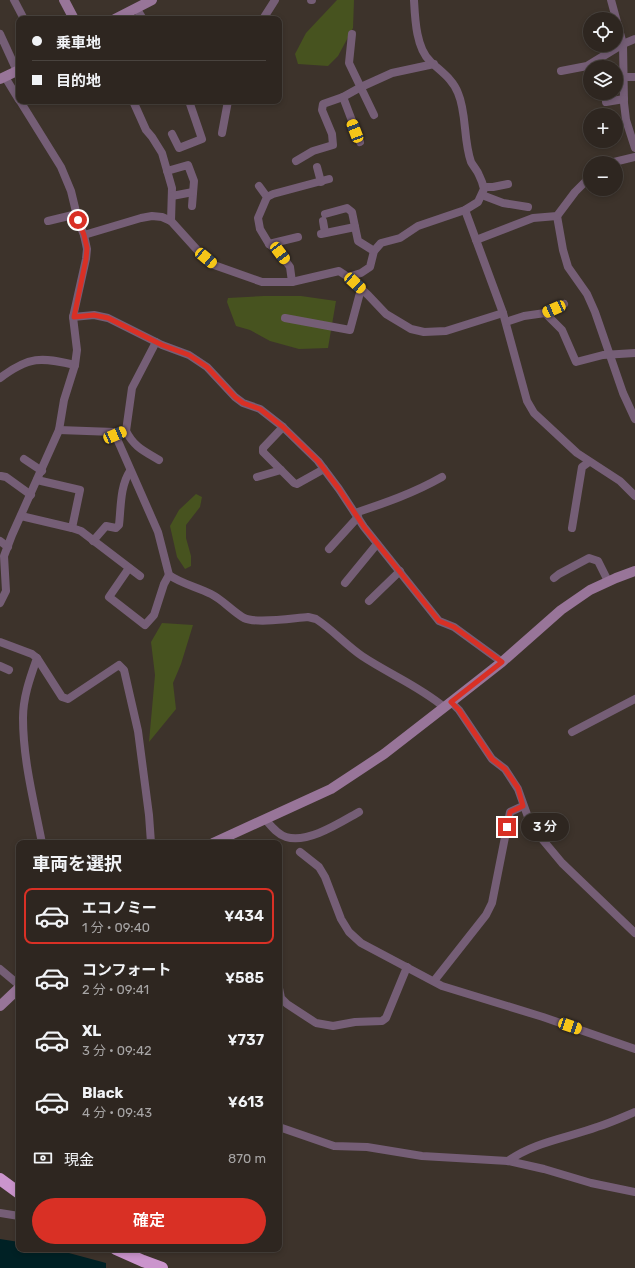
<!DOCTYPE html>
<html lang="ja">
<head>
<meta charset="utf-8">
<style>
	:root { --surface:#2e2620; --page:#3a322d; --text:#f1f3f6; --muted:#a7a5a5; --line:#49433e; --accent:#d93025 }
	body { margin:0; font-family:Rubik,"Noto Sans JP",sans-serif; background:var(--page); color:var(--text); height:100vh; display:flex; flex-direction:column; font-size:15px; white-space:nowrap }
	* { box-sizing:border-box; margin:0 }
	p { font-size:13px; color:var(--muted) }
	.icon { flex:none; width:22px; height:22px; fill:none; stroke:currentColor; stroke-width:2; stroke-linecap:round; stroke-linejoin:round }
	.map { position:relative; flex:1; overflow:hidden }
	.details { position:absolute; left:16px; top:840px; width:266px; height:412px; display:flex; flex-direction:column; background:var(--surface); border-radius:8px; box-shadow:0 2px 6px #0003,0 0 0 1px var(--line) }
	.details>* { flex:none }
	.banner { position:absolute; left:16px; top:16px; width:266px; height:88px; border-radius:8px; box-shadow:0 2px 6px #0003,0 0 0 1px var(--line); display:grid; align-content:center; height:88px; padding:0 16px; background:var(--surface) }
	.buttons { position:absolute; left:583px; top:12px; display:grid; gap:8px }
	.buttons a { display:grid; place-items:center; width:40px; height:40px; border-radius:50%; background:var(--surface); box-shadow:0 2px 6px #0003,0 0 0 1px var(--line); font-size:20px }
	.end { position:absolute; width:18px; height:18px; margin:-9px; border:5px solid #d93025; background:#fff; box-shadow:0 0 0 2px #fff }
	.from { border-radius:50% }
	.bubble { position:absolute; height:28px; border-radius:14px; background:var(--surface); box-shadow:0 2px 6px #0003,0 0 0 1px var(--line); font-size:13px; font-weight:600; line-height:28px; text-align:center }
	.car { position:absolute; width:12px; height:24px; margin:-12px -6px; border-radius:5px; box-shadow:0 0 3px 1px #0007; background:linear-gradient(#f5c518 24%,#345 0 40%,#f5c518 0 76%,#345 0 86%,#f5c518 0) }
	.banner b { display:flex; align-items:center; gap:14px; height:38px; font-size:15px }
	.banner b+b { border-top:1px solid var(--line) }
	.banner i { width:10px; height:10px; background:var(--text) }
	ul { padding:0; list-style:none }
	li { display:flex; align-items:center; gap:12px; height:56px; margin:0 8px 6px; padding:0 8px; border:2px solid transparent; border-radius:8px }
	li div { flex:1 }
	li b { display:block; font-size:15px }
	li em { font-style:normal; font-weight:600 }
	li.current { border-color:var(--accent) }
	li>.icon { width:36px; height:36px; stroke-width:1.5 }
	h2 { padding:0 16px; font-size:18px; line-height:48px }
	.pay { display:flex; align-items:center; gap:10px; height:44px; padding:0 16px; font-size:15px }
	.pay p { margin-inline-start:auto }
	.button { display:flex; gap:8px; margin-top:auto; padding:8px 16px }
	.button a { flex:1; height:46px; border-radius:24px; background:var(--accent); color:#fff; font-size:16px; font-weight:600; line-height:46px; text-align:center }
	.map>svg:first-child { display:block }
	.green { fill:#47531f }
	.water { fill:#002125 }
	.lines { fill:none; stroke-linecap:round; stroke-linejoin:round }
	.street { stroke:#755e76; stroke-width:8 }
	.secondary { stroke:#987599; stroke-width:10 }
	.highway { stroke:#cb95cd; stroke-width:12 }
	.route { stroke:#d93025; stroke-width:5 }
</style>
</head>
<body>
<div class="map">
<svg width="635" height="1268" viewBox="0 0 635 1268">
	<rect width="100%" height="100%" fill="#3d332b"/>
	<!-- green -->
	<g class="green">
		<path d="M 337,0 L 354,0 L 353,28 L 338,56 L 328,66 L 298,64 L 295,54 L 306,33 Z"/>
		<path d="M 264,296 L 301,296 L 336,301 L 328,348 L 299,349 L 270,341 L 250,330 L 236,326 L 227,302 L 228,298 Z"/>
		<path d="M 196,494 L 202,497 L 200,507 L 186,525 L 186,538 L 191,556 L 191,566 L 185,569 L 177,557 L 170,526 L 179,510 Z"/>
		<path d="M 162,623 L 193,625 L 181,664 L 173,683 L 176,709 L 149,742 L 155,675 L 151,642 Z"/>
	</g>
	<!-- water -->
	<path class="water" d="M 0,1239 L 19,1242 L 19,1249 L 54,1249 L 106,1263 L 106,1268 L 0,1268 Z"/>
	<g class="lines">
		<!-- street -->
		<g class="street">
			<path d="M 14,0 L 24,19"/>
			<path d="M 311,0 L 312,0"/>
			<path d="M 611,0 L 623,44 L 624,103 L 626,120 L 635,148"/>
			<path d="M 136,8 L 143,19"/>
			<path d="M 263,19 L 275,0"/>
			<path d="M 0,34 L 17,71"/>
			<path d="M 352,34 L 349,63 L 374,115"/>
			<path d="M 561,71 L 587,66 L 623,44 L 635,39"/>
			<path d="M 5,77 L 19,100"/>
			<path d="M 624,77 L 635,77"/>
			<path d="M 343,97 L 360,142"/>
			<path d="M 133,101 L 146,130 L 152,137 L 162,153 L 172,188 L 171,221"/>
			<path d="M 606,102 L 624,99"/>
			<path d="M 222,133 L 228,101"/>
			<path d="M 172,134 L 179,148 L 202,139 L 189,101"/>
			<path d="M 296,161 L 313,151 L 333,145 L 332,134 L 322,110 L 323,104 L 343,97 L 361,87 L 392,73 L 434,64"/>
			<path d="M 610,163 L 635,157"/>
			<path d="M 317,167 L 321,182"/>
			<path d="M 167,171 L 188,165 L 194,181 L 192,206"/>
			<path d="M 259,186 L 267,197 L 258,218 L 260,229 L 269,244 L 280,253 L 290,267 L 292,282"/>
			<path d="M 484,187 L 493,187 L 508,184"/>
			<path d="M 482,195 L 503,203 L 528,207"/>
			<path d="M 172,196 L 193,192"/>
			<path d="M 267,197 L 273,194 L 329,179"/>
			<path d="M 465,210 L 503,313 L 527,401 L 534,413 L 577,453 L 620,481 L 635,496"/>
			<path d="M 325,214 L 347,208 L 352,212 L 358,241 L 374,251"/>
			<path d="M 557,216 L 563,250 L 568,267 L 587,294 L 595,312 L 623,393 L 635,419"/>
			<path d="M 48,221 L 77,214"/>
			<path d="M 323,221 L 325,233"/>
			<path d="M 321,234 L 355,227"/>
			<path d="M 84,235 L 141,218 L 152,216 L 162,217 L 171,221 L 199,252 L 214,265 L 262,282 L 292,282 L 339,271 L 348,277 L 368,295 L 386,314 L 411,329 L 424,332 L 446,331 L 503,313"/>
			<path d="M 476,240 L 533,218 L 557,216 L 575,192 L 590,177"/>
			<path d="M 269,244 L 298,237"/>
			<path d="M 348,277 L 361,273 L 370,267 L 374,251 L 381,243 L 400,238 L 418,226 L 465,210 L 478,202 L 484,189 C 483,184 481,179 479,175 C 477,170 473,166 471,162 C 463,139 467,114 458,93 C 453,79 440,71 430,61 C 416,48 415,18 414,0"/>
			<path d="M 545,313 L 562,330 L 576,362 L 603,355 L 635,353"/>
			<path d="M 73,317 L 94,315 L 108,318 L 162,345 L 189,355 L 207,367 L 235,397 L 243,403 L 260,409 L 283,427 L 318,461 L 339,489 L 364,527 L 439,621 L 454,627 L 502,662"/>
			<path d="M 285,318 L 350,330 L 361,289"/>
			<path d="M 506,322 L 524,316 L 545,313 L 564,304"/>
			<path d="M 0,378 C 29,356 41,357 75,365"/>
			<path d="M 283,427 L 263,448 L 263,452 L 294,483 L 297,484 L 324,469"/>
			<path d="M 59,430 L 114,432 L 158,532 L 169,575 C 182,584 197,587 211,594 C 223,600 232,611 244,618 C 257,624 293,618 308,617 L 316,619 C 333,630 346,645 362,656 C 389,674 419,686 444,707"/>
			<path d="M 126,431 C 134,447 144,451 159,460"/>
			<path d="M 115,435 L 126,431 L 132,388 L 156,342"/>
			<path d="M 24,459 L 42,471"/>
			<path d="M 1,476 L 6,477 L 31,495"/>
			<path d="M 257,477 L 281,470"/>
			<path d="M 355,513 C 385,503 414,493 442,477"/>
			<path d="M 21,516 L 72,528 L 80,490 L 37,480"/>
			<path d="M 72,528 L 81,531 L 140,576"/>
			<path d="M 572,528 L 582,467 L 589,462"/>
			<path d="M 0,541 L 8,547"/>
			<path d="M 93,541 L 106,526 L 116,528 L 119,525 C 121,508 120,486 130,471"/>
			<path d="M 329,549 L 358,517"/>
			<path d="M 129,568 L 109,597 L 145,625 L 154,615 L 164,584 L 169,575"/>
			<path d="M 554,578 L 559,574 L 589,558 L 598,561 L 608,581"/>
			<path d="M 345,583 L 377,544"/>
			<path d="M 369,601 L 400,571"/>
			<path d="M 0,603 L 6,591 L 4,556 L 12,535 L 59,430 L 64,400 L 75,365 L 77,350 L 73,317 L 86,259 L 87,249 L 84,235 L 78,220 L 71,191 L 61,167 L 20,101"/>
			<path d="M 0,642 L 32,654 L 37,658 C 30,678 23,697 23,718 C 23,760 34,802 42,843"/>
			<path d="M 37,658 L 62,697 L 68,699 L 119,665 L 124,670 L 138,731 L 149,815 L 151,843"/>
			<path d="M 0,666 L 9,670"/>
			<path d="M 451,702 L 459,710 L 492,759 L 505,769 L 518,789 L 528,817 L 542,839 L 562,863 L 635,933"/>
			<path d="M 572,732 L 635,699"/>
			<path d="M 265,819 C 271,826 277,834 286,837 C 308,844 341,822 359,812"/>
			<path d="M 300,852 L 319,867 L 325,877 L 341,919 L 349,932 L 361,943 L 442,986 L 543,1017 L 635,1049"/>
			<path d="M 0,969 L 19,985"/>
			<path d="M 434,981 L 486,915 L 492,903 L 510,812 L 523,806"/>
			<path d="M 279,988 L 281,998 L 287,1004 L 316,1023 L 333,1026 L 355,1022 L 382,1021 L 386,1018 L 407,967"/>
			<path d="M 279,1127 L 334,1146 L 367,1147 L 422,1156 L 508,1161 L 544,1169 L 591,1183 L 635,1192"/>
			<path d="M 508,1161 C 534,1142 567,1138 597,1127 C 610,1123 623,1117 635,1112"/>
			<path d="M 0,1213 L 19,1216"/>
		</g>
		<!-- secondary -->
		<g class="secondary">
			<path d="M 64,0 L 74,19"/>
			<path d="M 115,19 L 152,0"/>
			<path d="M 0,79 L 19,70"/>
			<path d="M 213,843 L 331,789 L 384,754 L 451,702 L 502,662 L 561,610 L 590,590 L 616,578 L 635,571"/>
			<path d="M 0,1006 L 19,988"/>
		</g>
		<!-- highway -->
		<g class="highway">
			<path d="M 0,1179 L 19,1193"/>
			<path d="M 116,1249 L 143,1261 L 162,1268"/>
		</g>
	</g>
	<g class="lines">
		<!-- route -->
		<path class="route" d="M 78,220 L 84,235 L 87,248 L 86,259 L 74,317 L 94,315 L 108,318 L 162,345 L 189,355 L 207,367 L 235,397 L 243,403 L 260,409 L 283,427 L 318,461 L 339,489 L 364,527 L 439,621 L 454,627 L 502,662 L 451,702 L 459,710 L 492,759 L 505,769 L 518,788 L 523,806 L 510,812 L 507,827"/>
	</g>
</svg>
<div class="buttons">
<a><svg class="icon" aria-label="locate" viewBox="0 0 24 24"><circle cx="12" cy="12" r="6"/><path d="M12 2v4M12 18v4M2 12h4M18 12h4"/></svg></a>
<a><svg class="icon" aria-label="layers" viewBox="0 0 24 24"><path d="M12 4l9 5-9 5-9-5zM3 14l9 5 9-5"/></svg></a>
<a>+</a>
<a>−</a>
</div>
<i class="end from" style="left:78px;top:220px"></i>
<i class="end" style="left:507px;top:827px"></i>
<div class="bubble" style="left:521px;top:813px;width:48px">3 分</div>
<i class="car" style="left:355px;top:131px;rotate:339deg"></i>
<i class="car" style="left:280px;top:253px;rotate:143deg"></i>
<i class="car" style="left:206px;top:258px;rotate:130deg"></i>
<i class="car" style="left:355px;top:283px;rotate:132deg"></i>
<i class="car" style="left:554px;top:309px;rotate:246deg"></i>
<i class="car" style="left:115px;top:435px;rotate:67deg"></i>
<i class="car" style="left:570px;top:1026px;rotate:109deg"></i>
<div class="banner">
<b><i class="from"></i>乗車地</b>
<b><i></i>目的地</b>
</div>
<section class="details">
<h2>車両を選択</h2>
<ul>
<li class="current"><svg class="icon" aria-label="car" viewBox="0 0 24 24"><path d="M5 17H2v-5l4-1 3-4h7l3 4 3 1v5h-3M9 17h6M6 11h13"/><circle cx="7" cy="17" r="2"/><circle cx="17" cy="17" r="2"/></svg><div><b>エコノミー</b><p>1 分 · 09:40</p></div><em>¥434</em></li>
<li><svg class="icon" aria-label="car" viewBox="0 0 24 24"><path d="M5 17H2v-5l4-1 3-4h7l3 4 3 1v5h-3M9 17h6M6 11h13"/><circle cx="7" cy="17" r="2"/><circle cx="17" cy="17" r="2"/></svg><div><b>コンフォート</b><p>2 分 · 09:41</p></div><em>¥585</em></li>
<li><svg class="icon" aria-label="car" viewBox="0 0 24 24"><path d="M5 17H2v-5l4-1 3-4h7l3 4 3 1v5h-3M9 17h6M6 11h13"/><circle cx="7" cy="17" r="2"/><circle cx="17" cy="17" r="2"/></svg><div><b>XL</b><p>3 分 · 09:42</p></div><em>¥737</em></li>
<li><svg class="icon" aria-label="car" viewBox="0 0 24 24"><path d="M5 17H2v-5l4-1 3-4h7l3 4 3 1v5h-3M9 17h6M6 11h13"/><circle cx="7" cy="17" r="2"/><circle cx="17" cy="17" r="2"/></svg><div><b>Black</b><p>4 分 · 09:43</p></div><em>¥613</em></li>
</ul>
<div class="pay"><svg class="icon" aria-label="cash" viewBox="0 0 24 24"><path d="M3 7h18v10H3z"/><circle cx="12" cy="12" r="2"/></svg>現金<p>870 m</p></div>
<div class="button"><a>確定</a></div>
</section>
</div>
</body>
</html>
